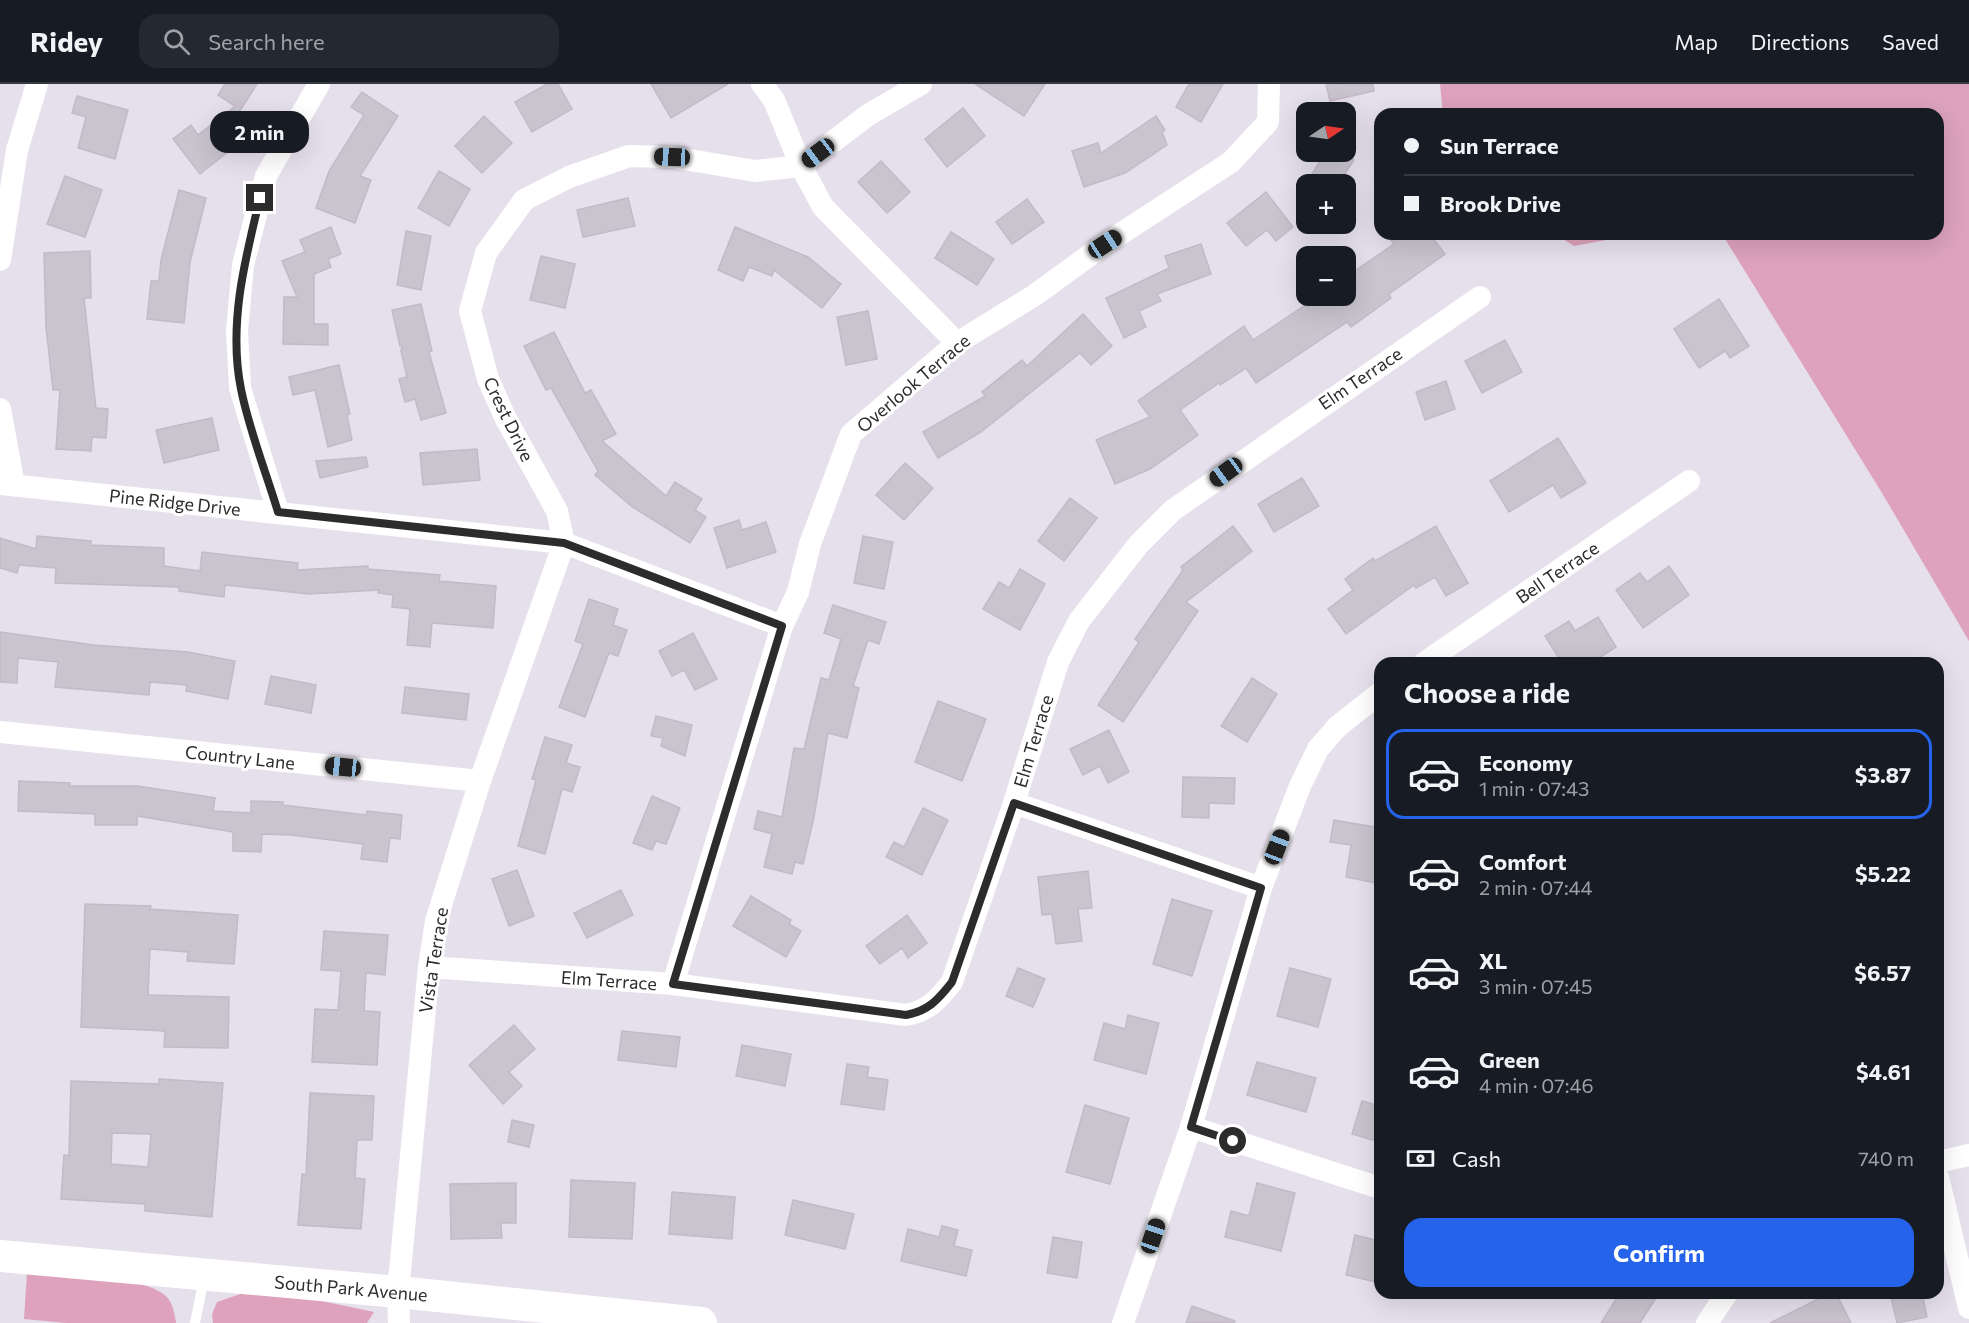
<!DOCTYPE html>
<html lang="en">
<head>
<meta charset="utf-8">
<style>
	:root { --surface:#171b24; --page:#242831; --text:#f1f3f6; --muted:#9ea1a6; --line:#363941; --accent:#2563eb }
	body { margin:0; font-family:Commissioner,sans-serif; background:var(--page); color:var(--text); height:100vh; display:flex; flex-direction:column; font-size:22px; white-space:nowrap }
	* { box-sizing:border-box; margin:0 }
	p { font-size:20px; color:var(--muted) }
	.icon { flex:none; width:33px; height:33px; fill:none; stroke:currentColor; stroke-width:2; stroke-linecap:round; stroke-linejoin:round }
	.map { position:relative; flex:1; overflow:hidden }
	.sheet { position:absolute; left:1374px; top:573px; width:570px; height:642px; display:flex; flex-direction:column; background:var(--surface); border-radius:18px; box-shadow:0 6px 24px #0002 }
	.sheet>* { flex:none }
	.banner { position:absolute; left:1374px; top:24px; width:570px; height:132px; border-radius:18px; box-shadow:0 6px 24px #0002; display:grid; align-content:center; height:132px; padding:0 30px; background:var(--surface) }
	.needle { width:39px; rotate:77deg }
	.tools { position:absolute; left:1296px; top:18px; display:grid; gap:12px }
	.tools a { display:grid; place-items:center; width:60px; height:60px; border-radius:12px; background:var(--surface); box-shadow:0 6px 24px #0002; font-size:30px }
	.end { position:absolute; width:27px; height:27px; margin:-14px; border:8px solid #2c2c2c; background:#fff; box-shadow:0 0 0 3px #fff }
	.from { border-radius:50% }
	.bubble { position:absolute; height:42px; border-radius:18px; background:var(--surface); box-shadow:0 6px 24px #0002; font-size:20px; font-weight:700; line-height:42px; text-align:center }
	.car { position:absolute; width:18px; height:36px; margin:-18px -9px; border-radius:8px; box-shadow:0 0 4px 2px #0007; background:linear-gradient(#222 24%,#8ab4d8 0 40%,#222 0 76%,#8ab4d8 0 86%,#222 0) }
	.banner b { display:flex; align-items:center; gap:21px; height:57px; font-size:22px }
	.banner b+b { border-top:2px solid var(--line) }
	.banner i { width:15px; height:15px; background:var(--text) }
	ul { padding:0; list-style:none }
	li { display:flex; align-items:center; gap:18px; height:90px; margin:0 12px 9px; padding:0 18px; border:3px solid transparent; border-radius:18px }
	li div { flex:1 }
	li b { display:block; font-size:22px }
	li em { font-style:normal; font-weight:700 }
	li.selected { border-color:var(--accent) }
	li>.icon { width:54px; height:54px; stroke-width:1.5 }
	h2 { padding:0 30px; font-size:27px; line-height:72px }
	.pay { display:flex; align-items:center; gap:15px; height:66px; padding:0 30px; font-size:22px }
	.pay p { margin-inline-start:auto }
	.primary-button { display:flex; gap:12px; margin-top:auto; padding:12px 30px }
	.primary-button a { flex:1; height:69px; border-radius:18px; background:var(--accent); color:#fff; font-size:24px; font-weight:700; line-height:69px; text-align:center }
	header { display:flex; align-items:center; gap:36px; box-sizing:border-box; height:84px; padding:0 30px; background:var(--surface); border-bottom:2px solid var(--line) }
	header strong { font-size:28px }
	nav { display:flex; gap:33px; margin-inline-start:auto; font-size:21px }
	.search { width:420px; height:54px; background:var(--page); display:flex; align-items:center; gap:15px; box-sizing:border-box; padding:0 21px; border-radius:18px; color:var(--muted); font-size:22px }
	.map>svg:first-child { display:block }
	.green { fill:#dea2bc }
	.building { fill:#cac4cf; stroke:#c2bac8; stroke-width:1.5; fill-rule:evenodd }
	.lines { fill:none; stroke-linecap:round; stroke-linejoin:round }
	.lane { stroke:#fff; stroke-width:10 }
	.street { stroke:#fff; stroke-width:22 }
	.secondary { stroke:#fff; stroke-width:32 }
	.route { stroke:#2c2c2c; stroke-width:8 }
	.labels { text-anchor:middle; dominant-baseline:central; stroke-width:6; stroke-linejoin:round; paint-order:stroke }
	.street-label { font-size:18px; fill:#2c2c2c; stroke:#fff }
</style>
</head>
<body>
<header>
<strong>Ridey</strong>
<div class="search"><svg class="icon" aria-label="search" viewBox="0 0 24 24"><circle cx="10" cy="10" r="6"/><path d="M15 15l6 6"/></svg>Search here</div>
<nav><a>Map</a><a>Directions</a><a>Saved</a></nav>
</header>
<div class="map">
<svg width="1969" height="1239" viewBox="0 0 1969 1239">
	<rect width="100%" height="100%" fill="#e6e0ed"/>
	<!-- green -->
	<g class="green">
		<path d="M 1440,0 L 1969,0 L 1969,557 L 1882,409 L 1722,150 L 1938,150 L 1938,30 L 1443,30 Z"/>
		<path d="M 1555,150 L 1638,150 L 1574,162 Z"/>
		<path d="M 27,1189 C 61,1192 144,1190 167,1213 C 173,1220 175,1231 176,1239 L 66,1239 L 24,1235 Z"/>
		<path d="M 243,1209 L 317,1216 L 374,1228 L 367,1239 L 213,1239 L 212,1230 L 217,1218 Z"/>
	</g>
	<!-- building -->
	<g class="building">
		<path d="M 225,0 L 257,0 L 227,47 L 238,60 L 200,90 L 173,55 L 191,41 L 198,51 L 235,22 L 218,11 Z"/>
		<path d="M 547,0 L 558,0 L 572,25 L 532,48 L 515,18 Z"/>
		<path d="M 651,0 L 728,0 L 671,34 Z"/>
		<path d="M 975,0 L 1045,0 L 1024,32 Z"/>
		<path d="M 1189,0 L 1223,0 L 1201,38 L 1176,23 Z"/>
		<path d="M 1326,0 L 1373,0 L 1374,7 L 1330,17 Z"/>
		<path d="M 362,8 L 398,32 L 360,92 L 371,96 L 355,139 L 316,124 L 329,87 L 364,31 L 351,23 Z"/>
		<path d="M 77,12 L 128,26 L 115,75 L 78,64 L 86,33 L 72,29 Z"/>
		<path d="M 963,24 L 985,52 L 947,83 L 925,55 Z"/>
		<path d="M 484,32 L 512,59 L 482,89 L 455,62 Z"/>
		<path d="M 1156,32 L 1165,46 L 1162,48 L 1167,61 L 1125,89 L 1084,103 L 1072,67 L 1098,59 L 1101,69 Z"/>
		<path d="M 1326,68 L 1342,68 L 1354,76 L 1338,100 L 1305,101 Z"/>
		<path d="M 881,77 L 910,108 L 887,129 L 858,98 Z"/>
		<path d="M 439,87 L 470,105 L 449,142 L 418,124 Z"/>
		<path d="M 65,92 L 102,106 L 85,153 L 47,140 Z"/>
		<path d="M 179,106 L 206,114 L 190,178 L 184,239 L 147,235 L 151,197 L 159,197 L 161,176 Z"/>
		<path d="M 1266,108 L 1293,143 L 1276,157 L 1267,146 L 1246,162 L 1227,139 Z"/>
		<path d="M 628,114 L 635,142 L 583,153 L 577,126 Z"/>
		<path d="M 1027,115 L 1044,138 L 1012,160 L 996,138 Z"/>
		<path d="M 331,143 L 341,170 L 328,175 L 331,183 L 314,190 L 314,240 L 328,240 L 328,261 L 283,260 L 284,213 L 297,213 L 282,177 L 305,168 L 300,156 Z"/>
		<path d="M 735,143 L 808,173 L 841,200 L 822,224 L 774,186 L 772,192 L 749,183 L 743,197 L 718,186 Z"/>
		<path d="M 406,147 L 431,152 L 421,206 L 397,201 Z"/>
		<path d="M 951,148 L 994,175 L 977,201 L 935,174 Z"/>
		<path d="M 1386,150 L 1430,150 L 1445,170 L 1389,210 L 1391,214 L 1351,243 L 1347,238 L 1256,299 L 1246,284 L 1220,301 L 1219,299 L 1180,326 L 1198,351 L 1150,385 L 1115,400 L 1096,356 L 1150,333 L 1138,317 L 1244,242 L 1253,256 L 1319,212 L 1346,212 L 1346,193 L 1394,160 Z"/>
		<path d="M 1201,160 L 1211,190 L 1157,210 L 1161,217 L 1139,227 L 1146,243 L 1124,254 L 1106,214 L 1169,184 L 1165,172 Z"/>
		<path d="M 90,167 L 91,214 L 84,214 L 96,324 L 108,325 L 106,354 L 92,353 L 91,367 L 56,365 L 60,306 L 53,306 L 46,243 L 44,169 Z"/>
		<path d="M 541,172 L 575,180 L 565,224 L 530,216 Z"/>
		<path d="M 1719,215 L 1749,262 L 1730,274 L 1725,267 L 1699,284 L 1674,245 Z"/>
		<path d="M 421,220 L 432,267 L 429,268 L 446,329 L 421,336 L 415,315 L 405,318 L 399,295 L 407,293 L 401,267 L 402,262 L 400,262 L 392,226 Z"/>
		<path d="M 868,227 L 877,275 L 846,281 L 837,233 Z"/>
		<path d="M 1083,230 L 1112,262 L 1091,281 L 1080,269 L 981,348 L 938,374 L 923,348 L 985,312 L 982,308 L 1022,276 L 1027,282 Z"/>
		<path d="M 554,248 L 585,309 L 591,306 L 616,350 L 602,357 L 666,412 L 675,398 L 702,415 L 695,426 L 706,433 L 690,459 L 631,422 L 595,391 L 598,387 L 551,304 L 546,306 L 524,262 Z"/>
		<path d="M 1505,256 L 1522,288 L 1482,309 L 1465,277 Z"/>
		<path d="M 339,281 L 350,330 L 347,331 L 352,356 L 328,363 L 315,306 L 293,311 L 289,293 Z"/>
		<path d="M 1446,297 L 1455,325 L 1425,336 L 1416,308 Z"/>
		<path d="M 212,334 L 219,366 L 164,379 L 156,346 Z"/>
		<path d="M 1558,354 L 1586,399 L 1561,414 L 1553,401 L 1509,428 L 1490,397 Z"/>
		<path d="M 477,365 L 480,396 L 423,401 L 420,369 Z"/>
		<path d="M 366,373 L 368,383 L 320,394 L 316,377 Z"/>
		<path d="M 905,379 L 933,404 L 904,436 L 876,411 Z"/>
		<path d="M 1302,394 L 1319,422 L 1274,448 L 1258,420 Z"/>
		<path d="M 1070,414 L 1097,434 L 1064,477 L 1038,457 Z"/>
		<path d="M 739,436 L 742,446 L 766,438 L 776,468 L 727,484 L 714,444 Z"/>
		<path d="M 1233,442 L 1252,467 L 1186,518 L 1198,527 L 1123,638 L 1098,621 L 1139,558 L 1135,555 L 1183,486 L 1181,483 Z"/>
		<path d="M 1436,442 L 1468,499 L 1446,512 L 1435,493 L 1416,504 L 1414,501 L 1346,550 L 1328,525 L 1353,506 L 1345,495 L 1373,474 L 1375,477 Z"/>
		<path d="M 37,452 L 91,457 L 91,461 L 164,464 L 164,482 L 200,487 L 202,468 L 298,479 L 297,486 L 368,482 L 368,485 L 440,491 L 439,497 L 496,502 L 493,544 L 432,539 L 430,563 L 407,561 L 410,525 L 392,523 L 393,511 L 378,509 L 379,506 L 309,510 L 225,501 L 224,513 L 179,507 L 179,503 L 55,499 L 56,484 L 19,481 L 17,489 L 0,484 L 0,454 L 36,465 Z"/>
		<path d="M 863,452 L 893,458 L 884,505 L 854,499 Z"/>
		<path d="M 1669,482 L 1689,511 L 1643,544 L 1616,506 L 1640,489 L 1647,498 Z"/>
		<path d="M 1020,485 L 1045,500 L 1020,546 L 983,525 L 999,498 L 1009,504 Z"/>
		<path d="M 589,515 L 618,525 L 613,541 L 627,546 L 618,572 L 609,569 L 585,633 L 559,623 L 583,560 L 575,557 Z"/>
		<path d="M 833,521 L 886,538 L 879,560 L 868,556 L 853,602 L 859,604 L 847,654 L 828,649 L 814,733 L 803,780 L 795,778 L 792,790 L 764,783 L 772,750 L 754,745 L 758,727 L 782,733 L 794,664 L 804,665 L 821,594 L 829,596 L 841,555 L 824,549 Z"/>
		<path d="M 1598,533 L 1616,563 L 1591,579 L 1562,579 L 1545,552 L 1569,537 L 1575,547 Z"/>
		<path d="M 0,548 L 94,561 L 188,568 L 235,577 L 228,615 L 186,607 L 187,601 L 150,598 L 149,611 L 55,603 L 58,578 L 18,574 L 17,599 L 0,598 Z"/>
		<path d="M 693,549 L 717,595 L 695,606 L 684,586 L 672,592 L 659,567 Z"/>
		<path d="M 271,592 L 316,601 L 311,629 L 265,620 Z"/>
		<path d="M 1252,594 L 1277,610 L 1247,658 L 1221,642 Z"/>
		<path d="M 405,603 L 469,610 L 466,636 L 402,629 Z"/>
		<path d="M 938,617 L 986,635 L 962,697 L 915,678 Z"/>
		<path d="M 656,632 L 692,641 L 685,672 L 661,662 L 663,654 L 651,652 Z"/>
		<path d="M 1109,646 L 1129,688 L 1108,699 L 1100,682 L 1083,691 L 1070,665 Z"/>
		<path d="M 545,653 L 572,661 L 566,679 L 580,683 L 572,708 L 562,705 L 545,770 L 518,762 L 536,696 L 532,695 Z"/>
		<path d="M 1183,693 L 1235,694 L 1234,720 L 1209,719 L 1209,734 L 1182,733 Z"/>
		<path d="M 19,697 L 70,699 L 70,702 L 138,702 L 215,714 L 213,727 L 251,729 L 251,717 L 283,718 L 283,721 L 366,731 L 367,727 L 402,731 L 400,755 L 390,754 L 387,778 L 361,775 L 363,760 L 291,751 L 262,750 L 261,768 L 233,767 L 233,748 L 137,732 L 137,741 L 95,741 L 95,730 L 18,727 Z"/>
		<path d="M 652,712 L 680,724 L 666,760 L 656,757 L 652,766 L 633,759 Z"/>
		<path d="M 923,724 L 948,736 L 922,791 L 886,773 L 894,758 L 904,763 Z"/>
		<path d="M 1334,736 L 1380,744 L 1380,774 L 1376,799 L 1346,793 L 1351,761 L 1330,758 Z"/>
		<path d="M 517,786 L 534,832 L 509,842 L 492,795 Z"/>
		<path d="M 1088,787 L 1092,824 L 1078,825 L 1082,857 L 1056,860 L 1052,830 L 1042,831 L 1038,793 Z"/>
		<path d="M 621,806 L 633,831 L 587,854 L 574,829 Z"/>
		<path d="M 751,812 L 791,836 L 789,840 L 801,847 L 786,873 L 733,842 Z"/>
		<path d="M 1172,815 L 1212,827 L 1192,892 L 1153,880 Z"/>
		<path d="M 85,820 L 151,822 L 150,825 L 238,831 L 234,880 L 187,877 L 188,868 L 150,865 L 148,911 L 229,913 L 228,964 L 164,963 L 165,947 L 81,943 Z"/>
		<path d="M 907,831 L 927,859 L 908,874 L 902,864 L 880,880 L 866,862 Z"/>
		<path d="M 324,847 L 388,851 L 385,891 L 366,889 L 364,927 L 380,928 L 377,981 L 312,978 L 315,925 L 338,926 L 341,887 L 321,886 Z"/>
		<path d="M 1018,884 L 1045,895 L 1033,923 L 1006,912 Z"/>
		<path d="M 1290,884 L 1331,895 L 1318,943 L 1277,932 Z"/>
		<path d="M 1128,931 L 1159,939 L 1146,990 L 1094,976 L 1104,939 L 1125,945 Z"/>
		<path d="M 514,941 L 535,965 L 509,988 L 522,1002 L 503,1020 L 469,981 Z"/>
		<path d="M 622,947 L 680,953 L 676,983 L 618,976 Z"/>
		<path d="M 742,961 L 791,970 L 785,1002 L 736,992 Z"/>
		<path d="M 1257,978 L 1316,994 L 1306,1028 L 1247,1011 Z"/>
		<path d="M 847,980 L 869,983 L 867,993 L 888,996 L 884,1026 L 841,1020 Z"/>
		<path d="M 159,995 L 223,999 L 212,1133 L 145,1127 L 145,1120 L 61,1115 L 64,1071 L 69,1072 L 71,997 L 159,1000 ZM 112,1049 L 151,1050 L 148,1083 L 111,1080 Z"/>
		<path d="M 310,1009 L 374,1012 L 372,1056 L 357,1056 L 355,1094 L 365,1095 L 361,1145 L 298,1141 L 302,1090 L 306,1091 Z"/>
		<path d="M 1362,1017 L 1380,1022 L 1380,1058 L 1352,1050 Z"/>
		<path d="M 1085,1021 L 1129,1034 L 1110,1100 L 1066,1088 Z"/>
		<path d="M 512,1036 L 534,1041 L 529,1063 L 508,1058 Z"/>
		<path d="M 571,1096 L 635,1099 L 632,1155 L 569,1153 Z"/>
		<path d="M 516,1099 L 516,1139 L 501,1139 L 502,1154 L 451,1155 L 450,1100 Z"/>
		<path d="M 1257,1099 L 1295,1109 L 1281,1167 L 1225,1153 L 1231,1127 L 1249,1132 Z"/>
		<path d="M 672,1108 L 735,1113 L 732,1155 L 669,1150 Z"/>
		<path d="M 793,1116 L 854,1130 L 845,1165 L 785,1151 Z"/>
		<path d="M 942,1142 L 958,1146 L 954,1162 L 972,1166 L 966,1192 L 901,1177 L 908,1145 L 939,1153 Z"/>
		<path d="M 1355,1151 L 1380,1157 L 1380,1183 L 1376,1198 L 1346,1191 Z"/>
		<path d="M 1053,1153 L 1082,1158 L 1077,1194 L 1047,1189 Z"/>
		<path d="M 1620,1209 L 1659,1209 L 1640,1239 L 1601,1239 Z"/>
		<path d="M 1830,1209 L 1836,1209 L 1851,1239 L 1770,1239 Z"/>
		<path d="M 1890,1209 L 1922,1209 L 1927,1233 L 1897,1239 Z"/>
		<path d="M 1192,1222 L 1235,1237 L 1234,1239 L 1186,1239 Z"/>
	</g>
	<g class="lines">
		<!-- lane -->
		<path class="lane" d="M 195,1239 L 204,1194"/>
		<!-- street -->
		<g class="street">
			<path d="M 762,0 L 774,16 L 801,82 L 823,123 L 957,259"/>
			<path d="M 0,176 L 17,66 L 37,0"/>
			<path d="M 0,325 L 14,401"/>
			<path d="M 0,400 L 564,459 L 480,697 L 436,837 L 429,883 L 398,1208 L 399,1239"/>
			<path d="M 278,428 L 240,304 L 237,247 L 243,181 L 266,92 L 319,0"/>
			<path d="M 782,542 L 564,459 L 557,427 L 505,333 L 488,295 L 470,227 L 486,169 L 524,116 L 569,93 L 629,72 L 672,73 L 755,87 L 801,82 L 868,31 L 921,0"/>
			<path d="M 1424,579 L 1689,397"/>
			<path d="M 0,648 L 480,697"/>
			<path d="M 1014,719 L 1261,804"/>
			<path d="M 429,883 L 673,900 L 906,931 C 928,927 938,916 952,898 L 1014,719 L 1058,578 L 1079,537 L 1138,461 L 1173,426 L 1480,213"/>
			<path d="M 673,900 L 782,542 L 798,508 L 810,460 L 851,350 L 957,259 L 1035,211 L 1105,160 L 1231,78 L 1268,38 L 1269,0"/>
			<path d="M 1191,1043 L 1380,1104"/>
			<path d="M 1938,1078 L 1969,1071"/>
			<path d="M 1938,1093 L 1969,1224"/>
			<path d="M 1123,1239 L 1191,1043 L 1261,804 L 1300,702 L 1318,665 L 1337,643 L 1380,609"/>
			<path d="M 1707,1239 L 1727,1209"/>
		</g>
		<!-- secondary -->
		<path class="secondary" d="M 0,1172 L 398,1208 L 701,1239"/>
	</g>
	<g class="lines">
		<!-- route -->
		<path class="route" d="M 260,114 C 245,175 228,241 241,305 C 249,346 266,388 278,428 L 564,459 L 782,542 L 673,900 L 906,931 C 928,927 938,916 952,898 L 1014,719 L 1261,804 L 1191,1043 L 1233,1057"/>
	</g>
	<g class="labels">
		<!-- street labels -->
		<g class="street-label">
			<text transform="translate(1360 294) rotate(-34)">Elm Terrace</text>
			<text transform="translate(913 299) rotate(-40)">Overlook Terrace</text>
			<text transform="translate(509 335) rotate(64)">Crest Drive</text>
			<text transform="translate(175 418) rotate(6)">Pine Ridge Drive</text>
			<text transform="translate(1557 488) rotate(-34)">Bell Terrace</text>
			<text transform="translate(1033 657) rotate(-73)">Elm Terrace</text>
			<text transform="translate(240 673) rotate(6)">Country Lane</text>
			<text transform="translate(433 876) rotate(-81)">Vista Terrace</text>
			<text transform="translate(609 896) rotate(4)">Elm Terrace</text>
			<text transform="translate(351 1204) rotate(5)">South Park Avenue</text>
		</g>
	</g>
</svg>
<div class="tools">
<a><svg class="needle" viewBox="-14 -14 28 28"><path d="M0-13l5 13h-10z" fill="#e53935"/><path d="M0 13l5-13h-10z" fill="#9ea1a6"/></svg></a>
<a>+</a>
<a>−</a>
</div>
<i class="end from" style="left:1233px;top:1057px"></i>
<i class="end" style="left:260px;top:114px"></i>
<div class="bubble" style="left:210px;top:27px;width:99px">2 min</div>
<i class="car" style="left:818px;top:69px;rotate:233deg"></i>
<i class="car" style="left:672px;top:73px;rotate:272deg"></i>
<i class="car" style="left:1105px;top:160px;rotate:57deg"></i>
<i class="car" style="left:1226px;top:388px;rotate:234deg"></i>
<i class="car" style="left:343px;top:683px;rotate:276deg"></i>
<i class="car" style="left:1277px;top:763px;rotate:21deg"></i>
<i class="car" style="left:1153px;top:1152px;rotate:19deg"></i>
<div class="banner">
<b><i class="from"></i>Sun Terrace</b>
<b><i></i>Brook Drive</b>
</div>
<section class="sheet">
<h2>Choose a ride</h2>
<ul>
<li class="selected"><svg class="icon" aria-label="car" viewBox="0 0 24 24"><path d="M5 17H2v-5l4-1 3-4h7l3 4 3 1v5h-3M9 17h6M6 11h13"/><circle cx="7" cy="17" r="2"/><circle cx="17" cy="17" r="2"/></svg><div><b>Economy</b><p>1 min · 07:43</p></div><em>$3.87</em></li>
<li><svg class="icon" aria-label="car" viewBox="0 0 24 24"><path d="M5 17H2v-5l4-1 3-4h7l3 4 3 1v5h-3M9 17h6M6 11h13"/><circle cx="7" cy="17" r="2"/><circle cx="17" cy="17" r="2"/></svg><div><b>Comfort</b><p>2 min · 07:44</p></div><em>$5.22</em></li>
<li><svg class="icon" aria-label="car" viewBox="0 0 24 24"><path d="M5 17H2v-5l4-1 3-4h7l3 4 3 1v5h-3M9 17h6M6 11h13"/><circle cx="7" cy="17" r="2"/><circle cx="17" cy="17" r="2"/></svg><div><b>XL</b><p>3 min · 07:45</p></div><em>$6.57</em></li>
<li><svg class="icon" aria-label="car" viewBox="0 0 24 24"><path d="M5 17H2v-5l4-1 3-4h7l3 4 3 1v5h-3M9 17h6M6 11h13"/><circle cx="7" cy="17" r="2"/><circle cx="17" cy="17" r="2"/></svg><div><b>Green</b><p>4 min · 07:46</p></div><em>$4.61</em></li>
</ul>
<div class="pay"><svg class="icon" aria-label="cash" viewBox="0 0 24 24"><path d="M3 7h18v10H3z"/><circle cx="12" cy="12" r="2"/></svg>Cash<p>740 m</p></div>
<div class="primary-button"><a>Confirm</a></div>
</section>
</div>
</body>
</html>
